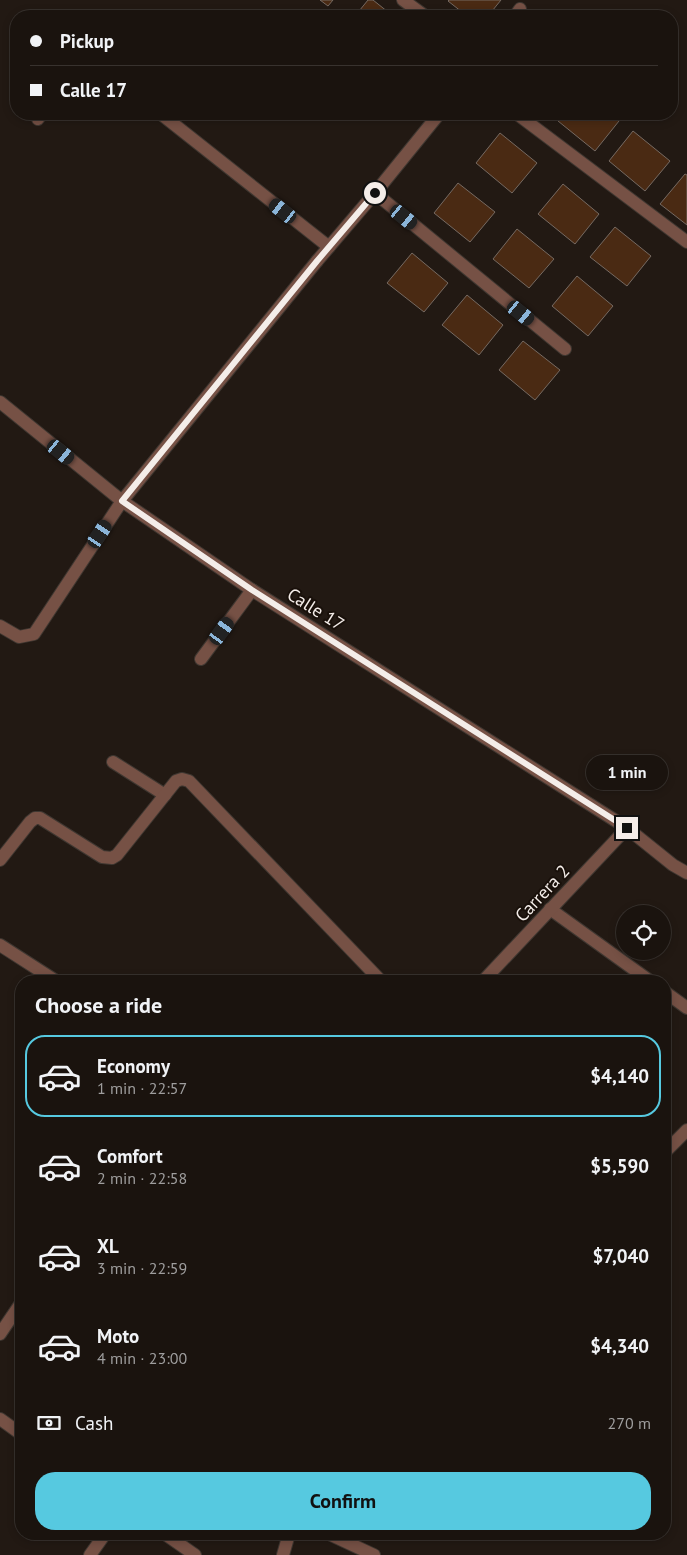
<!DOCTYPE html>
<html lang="en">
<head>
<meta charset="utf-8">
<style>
	:root { --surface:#1a130e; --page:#231c17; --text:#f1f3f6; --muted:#9f9e9e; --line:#38322e; --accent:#56c9e0 }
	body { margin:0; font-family:"PT Sans",sans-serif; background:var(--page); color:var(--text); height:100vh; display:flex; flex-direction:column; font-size:19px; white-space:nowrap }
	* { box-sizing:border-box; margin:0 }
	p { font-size:16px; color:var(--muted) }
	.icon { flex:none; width:28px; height:28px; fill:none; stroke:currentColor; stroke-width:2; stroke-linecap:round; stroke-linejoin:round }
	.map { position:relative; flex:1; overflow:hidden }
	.sheet { position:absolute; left:15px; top:975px; width:656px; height:565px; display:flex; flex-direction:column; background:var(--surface); border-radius:20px; box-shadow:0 2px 8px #0003,0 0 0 1px var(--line) }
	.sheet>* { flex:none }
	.top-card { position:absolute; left:10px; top:10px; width:668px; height:110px; border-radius:20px; box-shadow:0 2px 8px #0003,0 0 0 1px var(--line); display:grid; align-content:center; height:110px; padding:0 20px; background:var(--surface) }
	.controls { position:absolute; left:616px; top:905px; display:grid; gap:10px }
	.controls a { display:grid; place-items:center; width:55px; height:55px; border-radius:50%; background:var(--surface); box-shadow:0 2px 8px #0003,0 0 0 1px var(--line); font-size:25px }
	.end { position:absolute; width:22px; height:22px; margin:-11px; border:6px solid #f4ede9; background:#111; box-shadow:0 0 0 2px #111 }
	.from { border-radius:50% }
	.bubble { position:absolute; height:35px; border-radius:18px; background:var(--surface); box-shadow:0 2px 8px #0003,0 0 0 1px var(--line); font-size:16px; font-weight:700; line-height:35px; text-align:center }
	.car { position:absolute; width:15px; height:30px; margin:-15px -8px; border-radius:6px; box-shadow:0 0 4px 1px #0007; background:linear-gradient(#222 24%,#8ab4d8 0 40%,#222 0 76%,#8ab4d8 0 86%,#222 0) }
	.top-card b { display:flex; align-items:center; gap:18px; height:48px; font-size:19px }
	.top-card b+b { border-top:1px solid var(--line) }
	.top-card i { width:12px; height:12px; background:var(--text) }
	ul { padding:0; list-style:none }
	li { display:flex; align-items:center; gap:15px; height:82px; margin:0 10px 8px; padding:0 10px; border:2px solid transparent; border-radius:20px }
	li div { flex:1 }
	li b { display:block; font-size:19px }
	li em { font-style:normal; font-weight:700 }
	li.current { border-color:var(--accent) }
	li>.icon { width:45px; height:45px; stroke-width:1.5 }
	h2 { padding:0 20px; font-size:22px; line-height:60px }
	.pay { display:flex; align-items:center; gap:12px; height:55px; padding:0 20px; font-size:19px }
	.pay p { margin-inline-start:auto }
	.button { display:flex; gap:10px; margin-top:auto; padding:10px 20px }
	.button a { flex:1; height:58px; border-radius:20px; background:var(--accent); color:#111; font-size:20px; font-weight:700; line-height:58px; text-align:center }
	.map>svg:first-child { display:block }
	.building { fill:#4a2a13; stroke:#766a62 }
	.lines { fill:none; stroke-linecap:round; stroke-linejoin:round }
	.service-casing { stroke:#3f3731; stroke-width:14 }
	.minor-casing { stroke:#3f3731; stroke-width:14 }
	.service { stroke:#765145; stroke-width:12 }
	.minor { stroke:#765145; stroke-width:12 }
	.route { stroke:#f4ede9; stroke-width:6 }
	.labels { text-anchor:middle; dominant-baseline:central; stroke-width:4; stroke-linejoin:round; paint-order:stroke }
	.street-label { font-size:18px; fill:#f4ede9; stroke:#19100a }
</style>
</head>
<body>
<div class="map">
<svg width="687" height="1555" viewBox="0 0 687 1555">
	<rect width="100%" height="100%" fill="#221913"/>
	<!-- building -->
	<g class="building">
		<path d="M 320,0 L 333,0 L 328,6 Z"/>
		<path d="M 368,0 L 373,0 L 393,16 L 355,16 Z"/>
		<path d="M 449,0 L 501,0 L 488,16 L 467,16 L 448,1 Z"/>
		<path d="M 565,114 L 610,114 L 619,121 L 595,151 L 558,121 Z"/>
		<path d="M 633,131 L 670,161 L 645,191 L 609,161 Z"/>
		<path d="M 500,133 L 537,163 L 512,193 L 476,163 Z"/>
		<path d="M 685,174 L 687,175 L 687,225 L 660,204 Z"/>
		<path d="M 458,183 L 495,212 L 470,242 L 434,213 Z"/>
		<path d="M 563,184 L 599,214 L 575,244 L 538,214 Z"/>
		<path d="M 615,227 L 651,256 L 627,286 L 590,257 Z"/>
		<path d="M 517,229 L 554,259 L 529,288 L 493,259 Z"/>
		<path d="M 412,253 L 448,283 L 424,312 L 387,283 Z"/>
		<path d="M 577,276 L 613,306 L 588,336 L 552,306 Z"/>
		<path d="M 467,295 L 503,325 L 479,355 L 442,325 Z"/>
		<path d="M 523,341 L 560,370 L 535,400 L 499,370 Z"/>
	</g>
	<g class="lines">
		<defs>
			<g id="service">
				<path d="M 403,0 L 425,16"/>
				<path d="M 515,16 L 520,9"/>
				<path d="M 161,114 L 329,247"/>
				<path d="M 517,114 L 687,242"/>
				<path d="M 38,119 L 41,114"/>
				<path d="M 375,193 L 565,349"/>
				<path d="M 317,261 L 375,193 L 439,114"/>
				<path d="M 201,659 L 252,590"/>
				<path d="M 0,1334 L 21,1303"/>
			</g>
			<g id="minor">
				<path d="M 0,402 L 122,501 L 252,590 L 627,828 L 673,865 L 687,873"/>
				<path d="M 0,626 L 19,637 L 34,634 L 122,501 L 317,261"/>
				<path d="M 113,762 L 165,795"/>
				<path d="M 0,860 L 30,822 L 35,818 L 40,818 L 102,857 L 112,858 L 117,855 L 176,781 L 182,779 L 189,781 L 381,981"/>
				<path d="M 550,909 L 650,981"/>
				<path d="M 0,945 L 56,981"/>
				<path d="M 483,981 L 627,828"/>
				<path d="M 665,992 L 687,1008"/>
				<path d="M 665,1152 L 687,1130"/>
				<path d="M 0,1419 L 21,1434"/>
				<path d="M 165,1534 L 195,1555"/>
				<path d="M 329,1534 L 374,1555"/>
				<path d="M 90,1555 L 105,1534"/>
				<path d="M 283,1555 L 289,1534"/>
			</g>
		</defs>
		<!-- service casing -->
		<use href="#service" class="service-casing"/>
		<!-- minor casing -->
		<use href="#minor" class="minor-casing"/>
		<!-- service -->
		<use href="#service" class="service"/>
		<!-- minor -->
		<use href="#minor" class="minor"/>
	</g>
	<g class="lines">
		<!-- route -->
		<path class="route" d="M 375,193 L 317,261 L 122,501 L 252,590 L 627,828"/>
	</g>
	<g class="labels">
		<!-- street labels -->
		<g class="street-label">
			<text transform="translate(316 609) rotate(32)">Calle 17</text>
			<text transform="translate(542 893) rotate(-47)">Carrera 2</text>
		</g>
	</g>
</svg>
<div class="controls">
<a><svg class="icon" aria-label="locate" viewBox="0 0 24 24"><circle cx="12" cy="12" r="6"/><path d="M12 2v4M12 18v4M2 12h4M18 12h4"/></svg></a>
</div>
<i class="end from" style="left:375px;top:193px"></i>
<i class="end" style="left:627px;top:828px"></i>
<div class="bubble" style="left:586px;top:755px;width:82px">1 min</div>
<i class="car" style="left:283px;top:211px;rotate:308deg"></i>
<i class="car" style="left:404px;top:217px;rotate:129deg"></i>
<i class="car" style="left:521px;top:313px;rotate:129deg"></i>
<i class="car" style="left:61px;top:452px;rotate:129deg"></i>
<i class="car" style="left:100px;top:534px;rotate:34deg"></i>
<i class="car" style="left:222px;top:631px;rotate:36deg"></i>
<div class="top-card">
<b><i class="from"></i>Pickup</b>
<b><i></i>Calle 17</b>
</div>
<section class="sheet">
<h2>Choose a ride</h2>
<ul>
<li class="current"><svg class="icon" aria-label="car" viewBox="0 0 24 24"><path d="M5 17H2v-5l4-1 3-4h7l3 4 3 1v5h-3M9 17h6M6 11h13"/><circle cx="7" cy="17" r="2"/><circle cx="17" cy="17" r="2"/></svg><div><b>Economy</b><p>1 min · 22:57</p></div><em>$4,140</em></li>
<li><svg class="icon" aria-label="car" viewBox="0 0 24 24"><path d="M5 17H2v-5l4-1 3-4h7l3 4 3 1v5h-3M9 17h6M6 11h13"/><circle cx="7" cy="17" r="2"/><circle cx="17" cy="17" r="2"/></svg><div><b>Comfort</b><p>2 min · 22:58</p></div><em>$5,590</em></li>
<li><svg class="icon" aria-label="car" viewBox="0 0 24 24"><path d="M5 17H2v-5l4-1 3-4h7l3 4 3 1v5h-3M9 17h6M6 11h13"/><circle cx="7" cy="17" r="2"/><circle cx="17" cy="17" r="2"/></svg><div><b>XL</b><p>3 min · 22:59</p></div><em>$7,040</em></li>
<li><svg class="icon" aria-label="car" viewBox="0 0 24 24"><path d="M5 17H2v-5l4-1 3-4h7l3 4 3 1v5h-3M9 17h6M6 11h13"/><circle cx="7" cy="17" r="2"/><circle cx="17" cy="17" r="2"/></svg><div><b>Moto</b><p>4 min · 23:00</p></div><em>$4,340</em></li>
</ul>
<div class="pay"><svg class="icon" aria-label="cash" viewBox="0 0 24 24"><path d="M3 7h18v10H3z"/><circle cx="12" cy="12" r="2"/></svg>Cash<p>270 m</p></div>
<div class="button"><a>Confirm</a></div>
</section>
</div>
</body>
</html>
